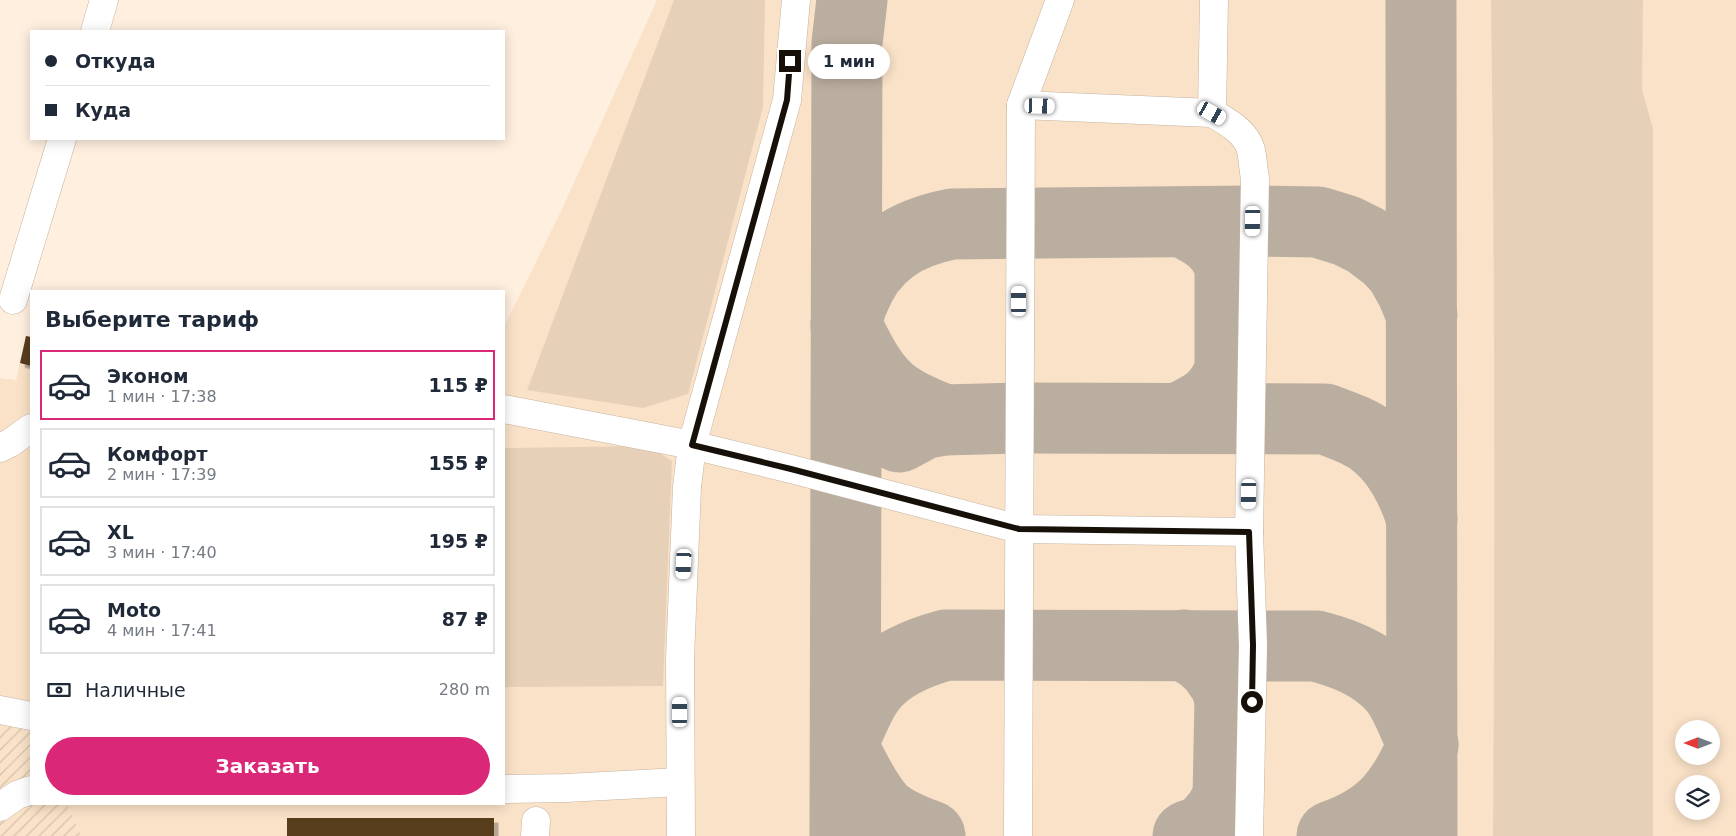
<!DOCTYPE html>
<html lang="ru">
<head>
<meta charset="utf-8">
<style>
	:root { --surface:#fff; --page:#f2f2f3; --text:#1f2937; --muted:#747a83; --line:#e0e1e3; --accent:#db2777 }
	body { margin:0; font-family:"DejaVu Sans",sans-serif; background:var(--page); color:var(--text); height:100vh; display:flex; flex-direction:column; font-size:19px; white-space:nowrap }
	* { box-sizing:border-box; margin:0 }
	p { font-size:16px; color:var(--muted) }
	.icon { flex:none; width:28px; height:28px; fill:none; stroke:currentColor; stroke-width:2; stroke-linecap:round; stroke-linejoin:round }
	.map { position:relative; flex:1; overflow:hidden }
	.panel { position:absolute; left:30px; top:290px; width:475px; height:515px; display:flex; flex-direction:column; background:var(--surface); border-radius:0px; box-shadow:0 2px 12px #0003 }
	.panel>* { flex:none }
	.guide { position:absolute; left:30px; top:30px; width:475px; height:110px; border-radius:0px; box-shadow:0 2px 12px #0003; display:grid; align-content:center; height:110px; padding:0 15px; background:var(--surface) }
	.needle { width:32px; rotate:270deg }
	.buttons { position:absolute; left:1675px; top:720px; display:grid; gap:10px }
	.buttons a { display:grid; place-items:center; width:45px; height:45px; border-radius:50%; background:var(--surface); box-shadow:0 2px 12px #0003; font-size:25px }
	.end { position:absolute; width:22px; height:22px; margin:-11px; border:6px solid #161009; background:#fff; box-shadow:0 0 0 2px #fff }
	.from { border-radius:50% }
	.bubble { position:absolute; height:35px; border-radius:18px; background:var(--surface); box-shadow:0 2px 12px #0003; font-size:16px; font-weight:600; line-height:35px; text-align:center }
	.car { position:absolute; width:15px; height:30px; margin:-15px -8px; border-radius:6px; box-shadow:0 0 4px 1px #0007; background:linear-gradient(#fff 24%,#345 0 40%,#fff 0 76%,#345 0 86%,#fff 0) }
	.guide b { display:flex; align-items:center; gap:18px; height:48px; font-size:19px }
	.guide b+b { border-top:1px solid var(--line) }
	.guide i { width:12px; height:12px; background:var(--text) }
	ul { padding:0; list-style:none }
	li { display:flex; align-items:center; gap:15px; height:70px; margin:0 10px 8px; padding:0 5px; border:2px solid var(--line); border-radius:0px }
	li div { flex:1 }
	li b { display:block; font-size:19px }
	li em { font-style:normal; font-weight:600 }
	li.on { border-color:var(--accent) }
	li>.icon { width:45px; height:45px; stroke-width:1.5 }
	h2 { padding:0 15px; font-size:22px; line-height:60px }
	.pay { display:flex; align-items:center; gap:12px; height:55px; padding:0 15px; font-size:19px }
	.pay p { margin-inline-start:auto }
	.primary-button { display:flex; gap:10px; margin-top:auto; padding:10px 15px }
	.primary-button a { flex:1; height:58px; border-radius:30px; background:var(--accent); color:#fff; font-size:20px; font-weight:600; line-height:58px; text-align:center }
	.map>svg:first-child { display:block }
	.built { fill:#fae2c8; fill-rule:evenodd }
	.industrial { fill:url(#industrial-furrows) }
	.grass { fill:#e6d0b7 }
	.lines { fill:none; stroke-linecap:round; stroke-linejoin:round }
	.taxiway { stroke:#baaea0; stroke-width:71 }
	.building { fill:#583e1c; filter:url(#shadow) }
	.minor-casing { stroke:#c5b39f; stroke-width:29 }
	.minor { stroke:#fff; stroke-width:28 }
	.route { stroke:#161009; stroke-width:6 }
</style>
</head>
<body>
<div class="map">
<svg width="1736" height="836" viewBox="0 0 1736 836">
	<defs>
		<pattern id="industrial-furrows" width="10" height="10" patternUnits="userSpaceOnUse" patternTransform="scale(1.25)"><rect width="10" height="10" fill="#fae2c8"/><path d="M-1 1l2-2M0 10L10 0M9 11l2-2" fill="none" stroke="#d6c1aa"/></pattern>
		<filter id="shadow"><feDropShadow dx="4.5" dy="4.5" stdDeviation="0" flood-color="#0004"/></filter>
	</defs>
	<rect width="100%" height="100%" fill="#feefdf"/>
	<!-- built -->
	<g class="built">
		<path d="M 657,0 L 1736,0 L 1736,836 L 81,836 L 67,804 L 504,804 L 504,327 L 562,209 ZM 1684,729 L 1711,729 L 1711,756 L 1684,756 ZM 1684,784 L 1711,784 L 1711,811 L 1684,811 Z"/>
		<path d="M 20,363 L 31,366 L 31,727 L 0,723 L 0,378 L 16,380 Z"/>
	</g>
	<!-- industrial -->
	<path class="industrial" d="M 0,723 L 31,727 L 31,804 L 67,804 L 81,836 L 0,836 Z"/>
	<!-- grass -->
	<g class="grass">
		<path d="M 674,0 L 765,0 L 763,107 L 688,394 L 643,408 L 527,390 Z"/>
		<path d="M 1491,0 L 1643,0 L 1642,90 L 1653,129 L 1653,836 L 1493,836 C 1495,557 1495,279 1491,0 Z"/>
		<path d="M 649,446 L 672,461 L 663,686 L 504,687 L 504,448 Z"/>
	</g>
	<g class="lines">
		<!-- taxiway -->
		<g class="taxiway">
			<path d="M 1421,0 L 1422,836"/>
			<path d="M 1179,418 C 1205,406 1220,398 1230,370 L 1230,266 C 1221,242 1206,233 1183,222"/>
			<path d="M 944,420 C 923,411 899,402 883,385 C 867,369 857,346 846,325 C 849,316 850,307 854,299 C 872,253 906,233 952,224 L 1253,221 L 1318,222 L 1347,231 L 1367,241 L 1388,257 L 1400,270 L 1412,291 L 1422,315"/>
			<path d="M 899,437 L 923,424 L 944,420 L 1019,418 L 1325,419 C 1341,425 1360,431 1374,442 C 1399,461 1413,491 1422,519"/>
			<path d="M 1184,645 L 1202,656 L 1213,666 L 1225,683 L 1230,699 L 1228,797 L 1220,812 L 1211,823 L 1202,831 L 1188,836"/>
			<path d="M 846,736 C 853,720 859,704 869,690 C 887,665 917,653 946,645 L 1316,646 C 1344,653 1373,664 1393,687 C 1405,700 1415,729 1423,745 C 1402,793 1382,819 1332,836"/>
			<path d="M 846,753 C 856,772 866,794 881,810 C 892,821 915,831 930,836"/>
			<path d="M 845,836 L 847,43 L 852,0"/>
		</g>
	</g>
	<!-- building -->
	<g class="building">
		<path d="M 26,336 L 31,337 L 31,366 L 20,363 Z"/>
		<rect x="287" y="818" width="207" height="18"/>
	</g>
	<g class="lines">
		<defs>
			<g id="minor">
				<path d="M 796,0 L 787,100 L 692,445 L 791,469 L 1019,529 L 1249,532"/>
				<path d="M 1214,0 L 1212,113 C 1228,122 1246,132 1251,150 C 1253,159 1253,169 1255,178 L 1249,532 L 1253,645 L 1249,836"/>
				<path d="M 95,31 L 104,0"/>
				<path d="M 1021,105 L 1212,113"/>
				<path d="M 13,300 L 62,139"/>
				<path d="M 504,409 L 692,445 L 687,487 L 680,659 L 681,836"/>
				<path d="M 0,448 L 10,443 L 31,428"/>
				<path d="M 0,710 L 31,716"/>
				<path d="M 504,789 L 566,788 L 680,782"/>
				<path d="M 0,807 L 17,795 L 31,790"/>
				<path d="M 535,836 L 536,821"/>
				<path d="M 1018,836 L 1021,105 L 1060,0"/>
			</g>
		</defs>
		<!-- minor casing -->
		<use href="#minor" class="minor-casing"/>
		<!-- minor -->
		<use href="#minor" class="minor"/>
	</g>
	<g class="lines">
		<!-- route -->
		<path class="route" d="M 790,61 L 787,100 L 692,445 L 791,469 L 1019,529 L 1249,532 L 1253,645 L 1252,702"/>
	</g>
</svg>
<div class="buttons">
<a><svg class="needle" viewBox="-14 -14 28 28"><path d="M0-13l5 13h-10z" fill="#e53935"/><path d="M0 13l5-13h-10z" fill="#747a83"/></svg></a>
<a><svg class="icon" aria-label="layers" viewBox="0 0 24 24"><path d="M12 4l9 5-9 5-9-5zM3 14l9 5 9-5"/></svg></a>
</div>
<i class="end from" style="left:1252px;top:702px"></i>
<i class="end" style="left:790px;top:61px"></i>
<div class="bubble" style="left:808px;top:44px;width:82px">1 мин</div>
<i class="car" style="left:1040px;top:106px;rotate:92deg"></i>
<i class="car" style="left:1212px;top:113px;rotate:119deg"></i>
<i class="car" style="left:1253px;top:221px;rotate:181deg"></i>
<i class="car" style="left:1019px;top:301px;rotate:0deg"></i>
<i class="car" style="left:1249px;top:494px;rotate:181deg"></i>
<i class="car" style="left:684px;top:564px;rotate:183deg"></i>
<i class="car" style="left:680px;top:712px;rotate:0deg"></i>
<div class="guide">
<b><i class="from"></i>Откуда</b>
<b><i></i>Куда</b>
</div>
<section class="panel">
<h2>Выберите тариф</h2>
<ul>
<li class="on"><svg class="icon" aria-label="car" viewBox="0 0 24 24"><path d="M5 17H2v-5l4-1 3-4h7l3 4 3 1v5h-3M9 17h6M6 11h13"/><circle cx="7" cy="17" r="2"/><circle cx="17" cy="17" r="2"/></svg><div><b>Эконом</b><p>1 мин · 17:38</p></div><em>115 ₽</em></li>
<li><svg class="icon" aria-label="car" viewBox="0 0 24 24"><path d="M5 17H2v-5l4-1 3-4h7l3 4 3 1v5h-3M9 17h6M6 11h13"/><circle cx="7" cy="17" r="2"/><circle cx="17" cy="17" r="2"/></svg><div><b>Комфорт</b><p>2 мин · 17:39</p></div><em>155 ₽</em></li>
<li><svg class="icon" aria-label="car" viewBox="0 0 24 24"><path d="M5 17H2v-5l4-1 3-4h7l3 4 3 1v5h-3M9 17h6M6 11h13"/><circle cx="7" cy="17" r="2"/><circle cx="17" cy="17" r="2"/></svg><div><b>XL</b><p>3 мин · 17:40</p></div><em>195 ₽</em></li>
<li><svg class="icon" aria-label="car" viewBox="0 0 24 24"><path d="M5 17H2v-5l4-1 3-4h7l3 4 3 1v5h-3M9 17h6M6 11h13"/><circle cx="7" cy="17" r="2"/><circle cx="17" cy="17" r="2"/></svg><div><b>Moto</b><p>4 мин · 17:41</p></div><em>87 ₽</em></li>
</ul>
<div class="pay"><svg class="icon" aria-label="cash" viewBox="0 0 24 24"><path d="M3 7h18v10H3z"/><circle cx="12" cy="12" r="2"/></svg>Наличные<p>280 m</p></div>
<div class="primary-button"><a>Заказать</a></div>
</section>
</div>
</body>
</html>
